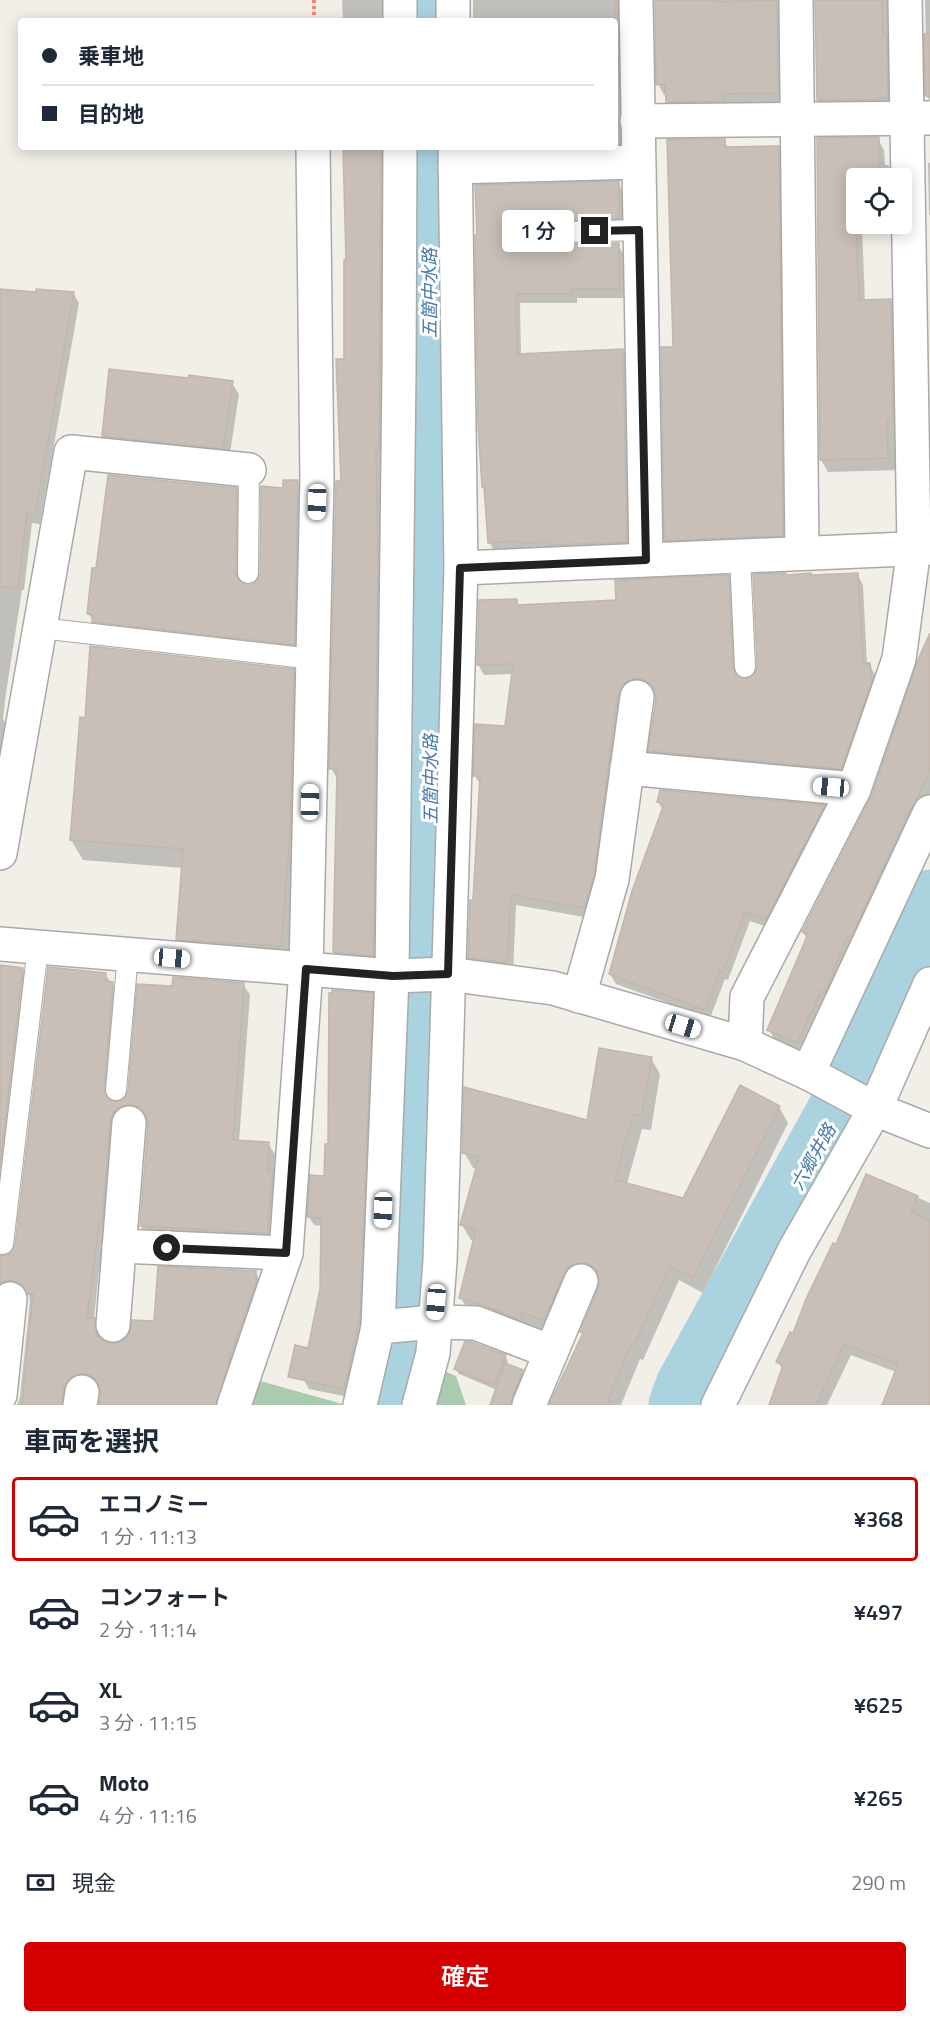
<!DOCTYPE html>
<html lang="ja">
<head>
<meta charset="utf-8">
<style>
	:root { --surface:#fff; --page:#f2f2f3; --text:#1f2937; --muted:#747a83; --line:#e0e1e3; --accent:#d40000 }
	body { margin:0; font-family:"Titillium Web","Noto Sans JP",sans-serif; background:var(--page); color:var(--text); height:100vh; display:flex; flex-direction:column; font-size:22px; white-space:nowrap }
	* { box-sizing:border-box; margin:0 }
	p { font-size:20px; color:var(--muted) }
	.icon { flex:none; width:33px; height:33px; fill:none; stroke:currentColor; stroke-width:2; stroke-linecap:round; stroke-linejoin:round }
	.map { position:relative; height:1405px; overflow:hidden }
	.panel { display:flex; flex-direction:column; background:var(--surface); flex:1 }
	.panel>* { flex:none }
	.banner { position:absolute; left:18px; top:18px; width:600px; height:132px; border-radius:6px; box-shadow:0 3px 15px #0003; display:grid; align-content:center; height:132px; padding:0 24px; background:var(--surface) }
	.tools { position:absolute; left:846px; top:168px; display:grid; gap:12px }
	.tools a { display:grid; place-items:center; width:66px; height:66px; border-radius:6px; background:var(--surface); box-shadow:0 3px 15px #0003; font-size:30px }
	.end { position:absolute; width:27px; height:27px; margin:-14px; border:8px solid #222; background:#fff; box-shadow:0 0 0 3px #fff }
	.from { border-radius:50% }
	.bubble { position:absolute; height:42px; border-radius:6px; background:var(--surface); box-shadow:0 3px 15px #0003; font-size:20px; font-weight:600; line-height:42px; text-align:center }
	.car { position:absolute; width:18px; height:36px; margin:-18px -9px; border-radius:8px; box-shadow:0 0 4px 2px #0007; background:linear-gradient(#fff 24%,#345 0 40%,#fff 0 76%,#345 0 86%,#fff 0) }
	.banner b { display:flex; align-items:center; gap:21px; height:57px; font-size:22px }
	.banner b+b { border-top:2px solid var(--line) }
	.banner i { width:15px; height:15px; background:var(--text) }
	ul { padding:0; list-style:none }
	li { display:flex; align-items:center; gap:18px; height:84px; margin:0 12px 9px; padding:0 12px; border:3px solid transparent; border-radius:6px }
	li div { flex:1 }
	li b { display:block; font-size:22px }
	li em { font-style:normal; font-weight:600 }
	li.current { border-color:var(--accent) }
	li>.icon { width:54px; height:54px; stroke-width:1.5 }
	h2 { padding:0 24px; font-size:27px; line-height:72px }
	.pay { display:flex; align-items:center; gap:15px; height:66px; padding:0 24px; font-size:22px }
	.pay p { margin-inline-start:auto }
	.action { display:flex; gap:12px; margin-top:auto; padding:12px 24px }
	.action a { flex:1; height:69px; border-radius:6px; background:var(--accent); color:#fff; font-size:24px; font-weight:600; line-height:69px; text-align:center }
	.map>svg:first-child { display:block }
	.cemetery { fill:#aacbaf }
	.shadow { fill:#0003 }
	.lines { fill:none; stroke-linecap:round; stroke-linejoin:round }
	.river { stroke:#aad3df; stroke-width:63 }
	.building { fill:#c7bfb8; stroke:#c4b6ab; stroke-width:1.5 }
	.service-casing { stroke:#a9a9a9; stroke-width:22 }
	.minor-casing { stroke:#a9a9a9; stroke-width:36 }
	.tertiary-casing { stroke:#a9a9a9; stroke-width:36 }
	.path { stroke:#fa8072; stroke-width:4; stroke-dasharray:3 3; stroke-linecap:butt }
	.service { stroke:#fff; stroke-width:20 }
	.minor { stroke:#fff; stroke-width:33 }
	.tertiary { stroke:#fff; stroke-width:33 }
	.route { stroke:#222; stroke-width:8 }
	.labels { text-anchor:middle; dominant-baseline:central; stroke-width:6; stroke-linejoin:round; paint-order:stroke }
	.water-label { font-size:18px; font-style:italic; fill:#4a7aab; stroke:#fff }
</style>
</head>
<body>
<div class="map">
<svg width="930" height="1405" viewBox="0 0 930 1405">
	<rect width="100%" height="100%" fill="#f2efe9"/>
	<!-- cemetery -->
	<g class="cemetery">
		<path d="M 435,1367 L 456,1376 L 466,1405 L 422,1405 Z"/>
		<path d="M 250,1378 L 346,1405 L 242,1405 Z"/>
	</g>
	<!-- shadow -->
	<g class="shadow">
		<path d="M 342,0 L 391,0 L 387,21 L 343,21 Z"/>
		<path d="M 473,0 L 628,0 L 624,155 L 485,158 L 479,147 L 615,147 L 615,21 L 473,21 Z"/>
		<path d="M 656,0 L 788,0 L 784,104 L 674,113 L 667,102 L 667,95 L 664,95 L 658,84 Z"/>
		<path d="M 816,0 L 897,0 L 893,108 L 824,111 L 818,100 Z"/>
		<path d="M 925,0 L 930,0 L 930,101 L 927,96 Z"/>
		<path d="M 819,139 L 878,139 L 884,150 L 885,165 L 888,165 L 895,177 L 895,178 L 856,178 L 856,224 L 896,224 L 896,226 L 862,227 L 865,302 L 890,300 L 897,312 L 900,470 L 828,472 L 821,460 Z"/>
		<path d="M 724,140 L 728,148 L 778,147 L 785,158 L 789,547 L 672,552 L 666,540 L 673,348 Z"/>
		<path d="M 344,147 L 391,147 L 379,967 L 341,964 L 334,952 L 338,780 L 331,768 L 343,482 L 346,361 L 348,261 Z"/>
		<path d="M 928,163 L 930,163 L 930,216 L 929,214 Z"/>
		<path d="M 618,183 L 623,192 L 623,228 L 523,237 L 521,243 L 528,246 L 618,244 L 623,254 L 624,298 L 577,298 L 577,303 L 520,303 L 521,355 L 623,350 L 628,360 L 632,551 L 495,552 L 489,542 L 486,491 L 484,487 L 477,237 Z"/>
		<path d="M 0,290 L 37,294 L 73,293 L 79,303 L 40,524 L 32,523 L 24,590 L 22,590 L 6,693 L 3,719 L 7,726 L 4,751 L 0,750 Z"/>
		<path d="M 232,383 L 239,394 L 229,460 L 110,448 L 103,436 Z"/>
		<path d="M 297,482 L 303,491 L 299,653 L 99,631 L 89,614 L 236,489 L 241,498 L 240,583 L 247,587 L 255,584 L 261,574 Z"/>
		<path d="M 857,574 L 863,585 L 867,664 L 869,664 L 875,675 L 877,692 L 847,779 L 656,761 L 650,751 L 657,700 L 656,692 L 646,688 L 590,918 L 516,905 L 513,973 L 476,968 L 469,957 L 481,786 L 475,776 L 507,728 L 513,674 L 484,675 L 478,664 L 516,600 L 520,607 L 618,602 L 728,577 L 734,587 L 738,679 L 746,680 L 757,674 L 786,577 Z"/>
		<path d="M 930,636 L 930,794 L 803,1053 L 775,1041 L 769,1029 L 807,939 L 803,932 L 872,798 Z"/>
		<path d="M 293,670 L 305,691 L 292,967 L 189,960 L 177,939 L 183,868 L 83,860 L 71,840 Z"/>
		<path d="M 658,802 L 824,807 L 829,815 L 771,928 L 750,921 L 728,980 L 725,979 L 710,1018 L 616,984 L 610,974 L 663,810 Z"/>
		<path d="M 0,967 L 23,969 L 29,980 L 0,1224 Z"/>
		<path d="M 105,974 L 119,994 L 109,1101 L 116,1104 L 127,1098 L 173,988 L 243,984 L 250,995 L 239,1142 L 268,1144 L 275,1154 L 274,1176 L 278,1184 L 273,1244 L 147,1237 L 141,1226 L 149,1124 L 148,1119 L 137,1115 L 101,1270 L 99,1270 L 94,1319 L 100,1330 L 101,1341 L 112,1345 L 122,1343 L 155,1323 L 255,1272 L 261,1283 L 223,1405 L 100,1405 L 101,1388 L 92,1384 L 69,1405 L 17,1405 L 20,1397 L 30,1301 L 29,1295 L 18,1291 L 0,1300 L 0,1257 L 2,1258 L 13,1253 Z"/>
		<path d="M 372,995 L 377,1003 L 364,1327 L 349,1397 L 309,1389 L 304,1380 L 322,1289 L 323,1226 L 314,1225 L 309,1217 L 325,1177 L 330,1146 Z"/>
		<path d="M 651,1058 L 660,1074 L 651,1130 L 642,1129 L 627,1184 L 684,1199 L 779,1107 L 788,1123 L 703,1293 L 679,1280 L 643,1360 L 640,1359 L 621,1405 L 551,1405 L 583,1335 L 582,1332 L 600,1289 L 601,1281 L 588,1278 L 553,1335 L 470,1314 L 461,1298 L 475,1241 L 471,1240 L 462,1225 L 477,1169 L 473,1168 L 464,1152 L 589,1122 Z"/>
		<path d="M 867,1175 L 930,1203 L 930,1405 L 884,1405 L 896,1372 L 851,1355 L 827,1405 L 771,1405 L 783,1370 L 778,1362 L 794,1335 L 837,1246 Z"/>
		<path d="M 505,1356 L 508,1361 L 506,1365 L 522,1371 L 531,1387 L 524,1405 L 491,1405 L 497,1390 L 459,1374 L 456,1369 Z"/>
	</g>
	<g class="lines">
		<!-- river -->
		<g class="river">
			<path d="M 428,0 L 428,21"/>
			<path d="M 383,1405 L 406,1341 L 413,1306 L 421,1200 L 431,984 L 429,147"/>
			<path d="M 680,1405 L 687,1386 L 849,1092 L 930,901"/>
		</g>
	</g>
	<!-- building -->
	<g class="building">
		<path d="M 615,0 L 617,0 L 619,85 L 615,85 Z"/>
		<path d="M 655,0 L 720,0 L 720,2 L 777,0 L 778,93 L 723,94 L 724,101 L 666,102 L 665,84 L 656,85 Z"/>
		<path d="M 815,0 L 882,0 L 883,34 L 887,36 L 888,98 L 877,98 L 877,100 L 817,100 Z"/>
		<path d="M 924,34 L 930,34 L 930,96 L 925,96 Z"/>
		<path d="M 879,137 L 880,178 L 856,178 L 856,230 L 859,300 L 891,299 L 893,421 L 887,421 L 888,458 L 820,460 L 817,138 Z"/>
		<path d="M 667,139 L 725,139 L 725,147 L 779,146 L 783,536 L 664,541 L 661,347 L 672,347 L 673,345 Z"/>
		<path d="M 343,147 L 381,147 L 379,451 L 376,451 L 378,561 L 373,956 L 333,952 L 337,769 L 329,769 L 336,481 L 341,481 L 336,359 L 344,359 L 344,260 L 346,260 Z"/>
		<path d="M 619,181 L 619,219 L 528,221 L 522,223 L 518,227 L 516,233 L 518,239 L 522,243 L 528,245 L 619,243 L 619,289 L 572,289 L 572,294 L 516,294 L 517,354 L 623,349 L 627,542 L 550,545 L 550,542 L 520,543 L 519,541 L 488,543 L 484,487 L 482,487 L 478,425 L 475,235 L 477,235 L 475,185 Z"/>
		<path d="M 0,289 L 36,292 L 36,289 L 74,292 L 35,515 L 27,513 L 18,588 L 0,587 Z"/>
		<path d="M 109,369 L 188,378 L 189,375 L 233,381 L 223,449 L 102,436 Z"/>
		<path d="M 108,475 L 237,488 L 236,573 L 238,579 L 247,585 L 254,583 L 260,574 L 261,486 L 283,488 L 283,480 L 298,480 L 295,645 L 92,622 L 92,615 L 87,614 L 92,568 L 96,568 Z"/>
		<path d="M 786,573 L 786,575 L 811,573 L 811,575 L 858,573 L 863,663 L 870,663 L 872,681 L 841,769 L 648,751 L 656,700 L 655,690 L 648,682 L 639,678 L 629,680 L 622,686 L 618,694 L 594,875 L 584,908 L 511,895 L 507,963 L 468,958 L 470,900 L 473,900 L 480,776 L 473,776 L 475,724 L 505,726 L 513,664 L 477,665 L 479,600 L 517,599 L 517,605 L 616,600 L 615,580 L 729,575 L 733,668 L 735,673 L 739,677 L 746,679 L 755,673 L 757,666 L 753,574 Z"/>
		<path d="M 930,633 L 930,769 L 917,799 L 908,813 L 851,937 L 848,936 L 825,992 L 821,991 L 797,1043 L 767,1030 L 808,934 L 802,932 L 872,795 L 917,662 Z"/>
		<path d="M 90,646 L 294,669 L 290,833 L 281,946 L 176,940 L 183,849 L 70,840 L 80,717 L 85,718 Z"/>
		<path d="M 660,790 L 825,805 L 766,919 L 745,912 L 723,972 L 720,971 L 705,1010 L 609,974 L 632,891 L 664,804 L 657,802 Z"/>
		<path d="M 0,965 L 23,968 L 0,1167 Z"/>
		<path d="M 48,967 L 106,973 L 105,981 L 113,982 L 104,1089 L 105,1095 L 109,1099 L 116,1102 L 125,1097 L 128,1091 L 137,984 L 172,986 L 173,977 L 244,983 L 233,1140 L 269,1142 L 268,1172 L 273,1172 L 267,1233 L 140,1226 L 148,1124 L 146,1115 L 140,1108 L 131,1104 L 122,1106 L 114,1112 L 110,1122 L 102,1224 L 99,1223 L 87,1318 L 95,1318 L 96,1333 L 102,1340 L 111,1344 L 121,1342 L 129,1335 L 132,1320 L 154,1321 L 158,1266 L 256,1271 L 256,1284 L 241,1325 L 240,1325 L 232,1353 L 229,1353 L 229,1363 L 216,1405 L 99,1405 L 101,1394 L 99,1385 L 93,1377 L 84,1373 L 75,1375 L 67,1381 L 63,1389 L 62,1405 L 22,1405 L 33,1294 L 28,1294 L 20,1284 L 11,1280 L 0,1282 L 0,1255 L 8,1255 L 15,1245 Z"/>
		<path d="M 332,990 L 373,993 L 360,1317 L 344,1389 L 288,1377 L 295,1345 L 308,1348 L 320,1289 L 321,1218 L 307,1217 L 310,1175 L 324,1176 L 325,1144 L 328,1144 L 329,993 L 332,993 Z"/>
		<path d="M 599,1048 L 652,1057 L 642,1115 L 633,1114 L 615,1180 L 683,1198 L 740,1085 L 780,1106 L 693,1278 L 670,1266 L 634,1345 L 631,1344 L 608,1400 L 611,1401 L 610,1405 L 549,1405 L 583,1333 L 580,1332 L 598,1288 L 599,1278 L 596,1269 L 588,1264 L 578,1263 L 569,1266 L 564,1274 L 544,1320 L 522,1313 L 520,1320 L 480,1304 L 459,1298 L 476,1229 L 460,1225 L 479,1157 L 462,1153 L 464,1087 L 587,1120 Z"/>
		<path d="M 866,1174 L 918,1196 L 911,1212 L 930,1220 L 930,1405 L 882,1405 L 898,1364 L 844,1344 L 816,1405 L 769,1405 L 783,1365 L 776,1362 L 790,1332 L 793,1333 L 806,1299 L 833,1243 L 836,1244 Z"/>
		<path d="M 465,1341 L 472,1342 L 506,1355 L 494,1385 L 454,1369 Z"/>
		<path d="M 505,1363 L 523,1370 L 512,1398 L 511,1405 L 490,1405 Z"/>
	</g>
	<g class="lines">
		<defs>
			<g id="service">
				<path d="M 528,233 L 639,230"/>
				<path d="M 740,556 L 745,667"/>
				<path d="M 248,573 L 249,470"/>
				<path d="M 40,628 L 313,659"/>
				<path d="M 116,1090 L 128,954"/>
				<path d="M 3,1244 L 38,947"/>
			</g>
			<g id="minor">
				<path d="M 453,0 L 453,21"/>
				<path d="M 636,0 L 646,559"/>
				<path d="M 796,0 L 802,553"/>
				<path d="M 400,21 L 400,0"/>
				<path d="M 637,121 L 928,118"/>
				<path d="M 455,167 L 638,162"/>
				<path d="M 461,568 L 930,548"/>
				<path d="M 627,768 L 854,789"/>
				<path d="M 0,853 L 71,452 L 249,470"/>
				<path d="M 0,944 L 392,976 L 448,974 L 553,988 L 745,1044 L 808,1073 L 875,1109 L 930,1131"/>
				<path d="M 579,996 L 612,879 L 637,697"/>
				<path d="M 745,1044 L 747,997 L 854,789 L 899,659 L 914,548 L 905,0"/>
				<path d="M 119,1246 L 286,1253"/>
				<path d="M 113,1325 L 129,1123"/>
				<path d="M 378,1327 L 435,1322 L 476,1323 L 551,1352"/>
				<path d="M 0,1395 L 10,1299"/>
				<path d="M 80,1405 L 82,1392"/>
				<path d="M 234,1405 L 286,1253 L 306,969 L 317,479 L 313,147"/>
				<path d="M 360,1405 L 378,1327 L 392,976 L 399,371 L 400,147"/>
				<path d="M 419,1405 L 433,1353 L 440,1261 L 461,568 L 455,147"/>
				<path d="M 529,1405 L 581,1281"/>
				<path d="M 718,1405 L 794,1251 L 875,1109 L 930,984"/>
			</g>
			<path id="tertiary" d="M 808,1073 L 930,812"/>
		</defs>
		<!-- service casing -->
		<use href="#service" class="service-casing"/>
		<!-- minor casing -->
		<use href="#minor" class="minor-casing"/>
		<!-- tertiary casing -->
		<use href="#tertiary" class="tertiary-casing"/>
		<!-- path -->
		<path class="path" d="M 314,21 L 314,0"/>
		<!-- service -->
		<use href="#service" class="service"/>
		<!-- minor -->
		<use href="#minor" class="minor"/>
		<!-- tertiary -->
		<use href="#tertiary" class="tertiary"/>
	</g>
	<g class="lines">
		<!-- route -->
		<path class="route" d="M 167,1248 L 286,1253 L 306,969 L 393,976 L 448,974 L 460,568 L 646,560 L 639,230 L 595,231"/>
	</g>
	<g class="labels">
		<!-- water labels -->
		<g class="water-label">
			<text transform="translate(429 293) rotate(-90)">五箇中水路</text>
			<text transform="translate(430 779) rotate(-90)">五箇中水路</text>
			<text transform="translate(813 1157) rotate(-61)">六郷井路</text>
		</g>
	</g>
</svg>
<div class="tools">
<a><svg class="icon" aria-label="locate" viewBox="0 0 24 24"><circle cx="12" cy="12" r="6"/><path d="M12 2v4M12 18v4M2 12h4M18 12h4"/></svg></a>
</div>
<i class="end from" style="left:167px;top:1248px"></i>
<i class="end" style="left:595px;top:231px"></i>
<div class="bubble" style="left:502px;top:210px;width:72px">1 分</div>
<i class="car" style="left:317px;top:502px;rotate:182deg"></i>
<i class="car" style="left:831px;top:787px;rotate:275deg"></i>
<i class="car" style="left:310px;top:802px;rotate:1deg"></i>
<i class="car" style="left:172px;top:958px;rotate:95deg"></i>
<i class="car" style="left:683px;top:1026px;rotate:107deg"></i>
<i class="car" style="left:383px;top:1210px;rotate:182deg"></i>
<i class="car" style="left:436px;top:1302px;rotate:185deg"></i>
<div class="banner">
<b><i class="from"></i>乗車地</b>
<b><i></i>目的地</b>
</div>
</div>
<section class="panel">
<h2>車両を選択</h2>
<ul>
<li class="current"><svg class="icon" aria-label="car" viewBox="0 0 24 24"><path d="M5 17H2v-5l4-1 3-4h7l3 4 3 1v5h-3M9 17h6M6 11h13"/><circle cx="7" cy="17" r="2"/><circle cx="17" cy="17" r="2"/></svg><div><b>エコノミー</b><p>1 分 · 11:13</p></div><em>¥368</em></li>
<li><svg class="icon" aria-label="car" viewBox="0 0 24 24"><path d="M5 17H2v-5l4-1 3-4h7l3 4 3 1v5h-3M9 17h6M6 11h13"/><circle cx="7" cy="17" r="2"/><circle cx="17" cy="17" r="2"/></svg><div><b>コンフォート</b><p>2 分 · 11:14</p></div><em>¥497</em></li>
<li><svg class="icon" aria-label="car" viewBox="0 0 24 24"><path d="M5 17H2v-5l4-1 3-4h7l3 4 3 1v5h-3M9 17h6M6 11h13"/><circle cx="7" cy="17" r="2"/><circle cx="17" cy="17" r="2"/></svg><div><b>XL</b><p>3 分 · 11:15</p></div><em>¥625</em></li>
<li><svg class="icon" aria-label="car" viewBox="0 0 24 24"><path d="M5 17H2v-5l4-1 3-4h7l3 4 3 1v5h-3M9 17h6M6 11h13"/><circle cx="7" cy="17" r="2"/><circle cx="17" cy="17" r="2"/></svg><div><b>Moto</b><p>4 分 · 11:16</p></div><em>¥265</em></li>
</ul>
<div class="pay"><svg class="icon" aria-label="cash" viewBox="0 0 24 24"><path d="M3 7h18v10H3z"/><circle cx="12" cy="12" r="2"/></svg>現金<p>290 m</p></div>
<div class="action"><a>確定</a></div>
</section>
</body>
</html>
